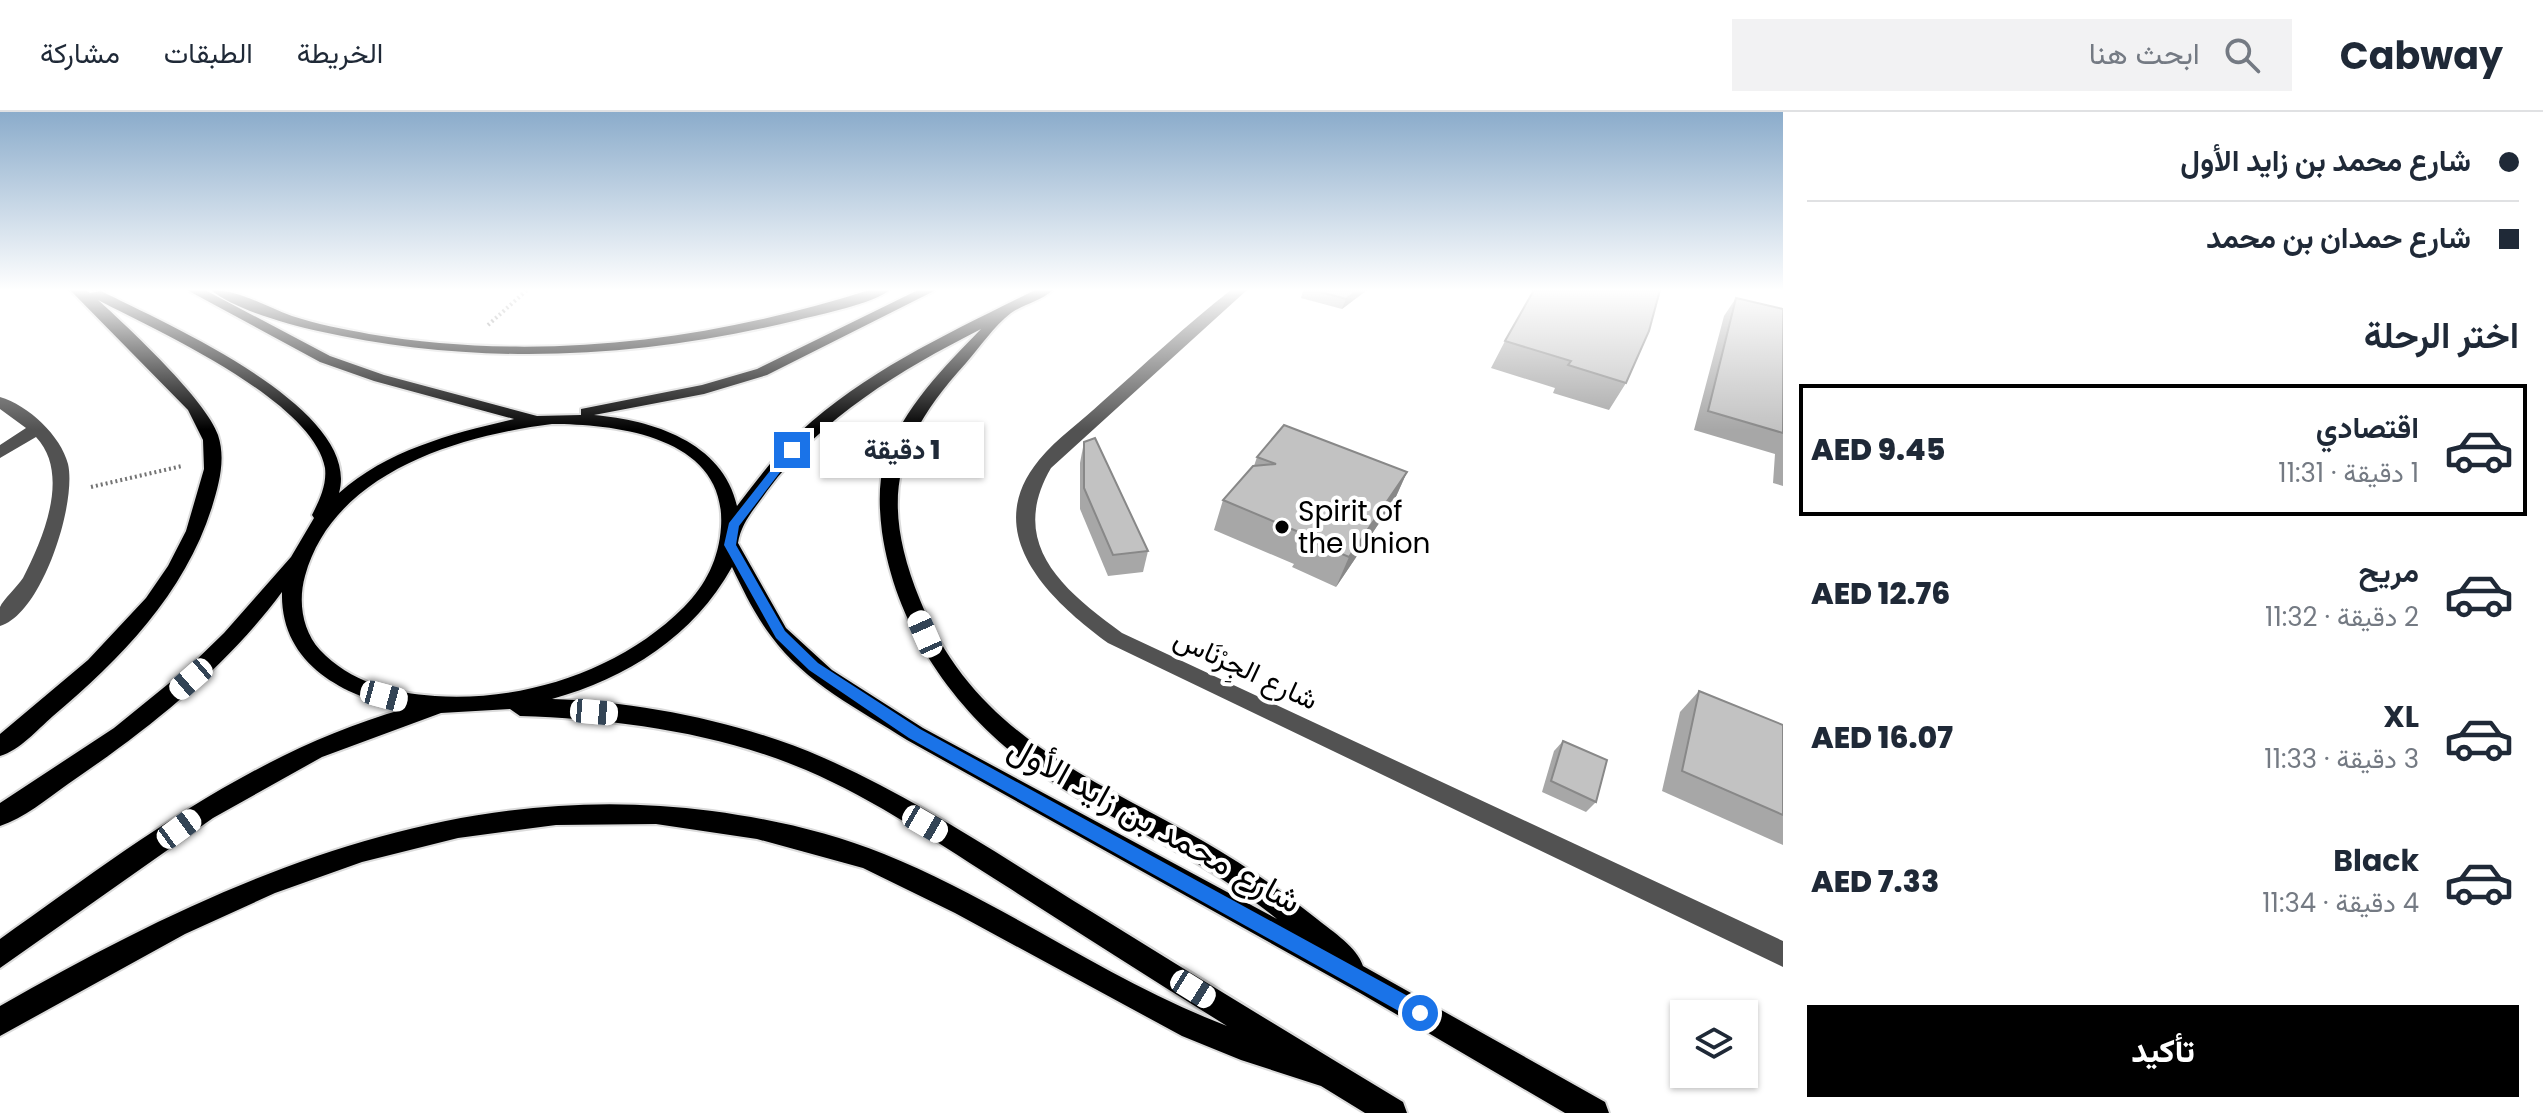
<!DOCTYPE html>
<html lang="ar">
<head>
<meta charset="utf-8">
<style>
	:root { --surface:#fff; --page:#f2f2f3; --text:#1f2937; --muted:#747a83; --line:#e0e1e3; --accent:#000 }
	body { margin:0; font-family:Poppins,Vazirmatn,sans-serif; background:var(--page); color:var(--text); direction:rtl; height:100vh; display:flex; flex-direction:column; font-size:30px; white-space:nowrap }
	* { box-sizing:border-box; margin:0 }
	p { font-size:26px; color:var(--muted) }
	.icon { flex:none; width:44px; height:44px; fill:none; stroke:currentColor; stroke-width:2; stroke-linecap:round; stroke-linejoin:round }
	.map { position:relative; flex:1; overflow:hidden; direction:ltr }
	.details { display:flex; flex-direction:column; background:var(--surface); width:760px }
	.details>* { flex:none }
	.guide { display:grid; align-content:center; height:176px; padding:0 24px; background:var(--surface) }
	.buttons { position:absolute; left:1670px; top:888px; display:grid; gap:16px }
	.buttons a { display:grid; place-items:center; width:88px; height:88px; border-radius:0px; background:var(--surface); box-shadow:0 2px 6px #0004; font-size:40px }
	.end { position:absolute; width:36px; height:36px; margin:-18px; border:10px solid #1a73e8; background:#fff; box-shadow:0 0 0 4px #fff }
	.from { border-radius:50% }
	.bubble { position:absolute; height:56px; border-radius:0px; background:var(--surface); box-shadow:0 2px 6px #0004; font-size:26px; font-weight:800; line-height:56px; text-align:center; direction:rtl }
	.car { position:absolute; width:24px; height:48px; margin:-24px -12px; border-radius:10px; box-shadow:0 0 6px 2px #0007; background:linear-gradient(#fff 24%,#345 0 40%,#fff 0 76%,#345 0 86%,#fff 0) }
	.guide b { display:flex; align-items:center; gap:28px; height:76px; font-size:30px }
	.guide b+b { border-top:2px solid var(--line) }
	.guide i { width:20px; height:20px; background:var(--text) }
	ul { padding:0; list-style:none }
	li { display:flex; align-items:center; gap:24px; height:132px; margin:0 16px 12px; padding:0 8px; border:4px solid transparent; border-radius:0px }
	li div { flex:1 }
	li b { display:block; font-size:30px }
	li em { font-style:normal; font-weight:800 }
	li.selected { border-color:var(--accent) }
	li>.icon { width:72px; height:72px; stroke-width:1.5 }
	h2 { padding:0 24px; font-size:36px; line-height:96px }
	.primary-button { display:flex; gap:16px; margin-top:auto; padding:16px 24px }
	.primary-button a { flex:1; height:92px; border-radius:0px; background:var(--accent); color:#fff; font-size:32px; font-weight:800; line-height:92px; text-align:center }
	header { display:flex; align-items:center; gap:48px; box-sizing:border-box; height:112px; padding:0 40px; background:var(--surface); border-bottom:2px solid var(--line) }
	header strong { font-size:38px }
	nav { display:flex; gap:44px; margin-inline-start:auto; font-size:28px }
	.search { width:560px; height:72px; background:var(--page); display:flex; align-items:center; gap:20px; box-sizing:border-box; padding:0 28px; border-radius:0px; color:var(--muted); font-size:30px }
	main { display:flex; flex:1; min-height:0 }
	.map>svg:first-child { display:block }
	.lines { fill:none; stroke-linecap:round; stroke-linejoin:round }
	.major-casing { stroke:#dbdbdb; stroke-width:4 }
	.path { stroke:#747474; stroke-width:4; stroke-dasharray:2 3; stroke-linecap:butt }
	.minor { fill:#525252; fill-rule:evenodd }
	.major { fill:#000; fill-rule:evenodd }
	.wall { fill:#a7a7a7 }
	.shaded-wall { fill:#888 }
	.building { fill:#c2c2c2; stroke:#888; stroke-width:2 }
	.route { fill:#1a73e8 }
	.poi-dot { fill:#000; stroke:#fff; stroke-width:3 }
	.labels { text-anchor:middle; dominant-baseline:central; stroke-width:8; stroke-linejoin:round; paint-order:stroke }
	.poi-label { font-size:28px; fill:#000; stroke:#fff; text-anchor:start }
	.street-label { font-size:28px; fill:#000; stroke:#fff }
	.near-street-label { font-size:34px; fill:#000; stroke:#fff }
</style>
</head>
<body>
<header>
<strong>Cabway</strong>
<div class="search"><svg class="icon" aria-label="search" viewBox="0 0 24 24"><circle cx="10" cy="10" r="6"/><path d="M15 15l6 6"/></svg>ابحث هنا</div>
<nav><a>الخريطة</a><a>الطبقات</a><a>مشاركة</a></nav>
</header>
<main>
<section class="details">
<div class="guide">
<b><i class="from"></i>شارع محمد بن زايد الأول</b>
<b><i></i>شارع حمدان بن محمد</b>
</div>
<h2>اختر الرحلة</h2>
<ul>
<li class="selected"><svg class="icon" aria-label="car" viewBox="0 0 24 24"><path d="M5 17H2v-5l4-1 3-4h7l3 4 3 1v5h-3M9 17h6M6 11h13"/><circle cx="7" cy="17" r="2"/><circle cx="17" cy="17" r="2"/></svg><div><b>اقتصادي</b><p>1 دقيقة · 11:31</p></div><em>AED 9.45</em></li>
<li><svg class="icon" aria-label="car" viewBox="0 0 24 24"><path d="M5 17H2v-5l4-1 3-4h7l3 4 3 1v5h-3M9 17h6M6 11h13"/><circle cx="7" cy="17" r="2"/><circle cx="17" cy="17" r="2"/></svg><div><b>مريح</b><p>2 دقيقة · 11:32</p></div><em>AED 12.76</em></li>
<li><svg class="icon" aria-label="car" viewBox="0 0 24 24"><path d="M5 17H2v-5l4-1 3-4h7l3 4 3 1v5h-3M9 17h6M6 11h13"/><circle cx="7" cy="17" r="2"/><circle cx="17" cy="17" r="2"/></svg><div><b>XL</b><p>3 دقيقة · 11:33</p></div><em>AED 16.07</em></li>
<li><svg class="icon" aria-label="car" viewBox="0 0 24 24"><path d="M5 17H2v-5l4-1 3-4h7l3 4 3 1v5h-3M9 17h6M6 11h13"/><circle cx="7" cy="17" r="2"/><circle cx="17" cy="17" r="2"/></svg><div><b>Black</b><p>4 دقيقة · 11:34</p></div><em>AED 7.33</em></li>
</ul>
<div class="primary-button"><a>تأكيد</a></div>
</section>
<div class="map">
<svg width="1783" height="1001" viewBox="0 0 1783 1001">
	<rect width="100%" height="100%" fill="#fff"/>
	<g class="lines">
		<defs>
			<g id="major">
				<path d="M 70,178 L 86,178 L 90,181 L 101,179 C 162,210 363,296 339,381 C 387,338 453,321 514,307 L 374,269 L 320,250 L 187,178 L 205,178 L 330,244 L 384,263 L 537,304 L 581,303 L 581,297 L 702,273 L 757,257 L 918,178 L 936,178 L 767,263 L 704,282 L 594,303 C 652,308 723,330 737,394 C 757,368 776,342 800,320 C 868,257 954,219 1035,178 L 1053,178 C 1041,189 1024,192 1011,201 C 994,214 980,235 966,251 C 895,329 879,387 920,488 C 974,622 1086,663 1203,729 C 1243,752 1281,778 1317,807 C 1333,820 1357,835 1363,854 L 1605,990 L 1609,1001 L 1565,1001 L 1360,881 L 907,628 C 860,598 805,571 771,524 C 755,503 743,478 732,455 C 694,524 627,566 552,587 C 643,590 741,610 824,646 C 918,687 1005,747 1092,800 C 1195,864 1299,927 1403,990 L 1407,1001 L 1365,1001 L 1321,974 L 1241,948 L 1182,924 L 955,801 L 863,756 L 757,727 L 656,712 L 556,713 L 458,726 L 362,750 L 275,781 L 185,822 L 0,924 L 0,894 C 220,768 452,664 712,699 C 771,707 829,720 884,742 C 1003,790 1107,868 1227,914 C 1153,868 1079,821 1006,774 C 941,733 876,688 806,658 C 716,620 616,607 520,604 L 510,597 L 441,601 L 322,645 L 213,706 L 0,856 L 0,827 C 127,737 252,640 404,597 C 343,584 280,552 282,480 C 224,558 147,618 68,672 C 47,687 24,706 0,714 L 0,691 L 114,616 L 189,555 L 224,521 L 291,445 L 314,406 L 312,403 C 319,389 327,373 325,356 C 313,288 155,218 98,188 C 127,214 207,289 218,323 C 226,347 219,372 212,395 C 185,481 121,547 53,604 C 37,618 20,638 0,644 L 0,622 L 88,548 L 146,486 L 168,454 L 186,419 L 204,357 L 203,328 L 188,298 ZM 981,217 C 944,255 903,296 885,348 C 878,371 879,396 882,420 C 896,517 956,602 1035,658 C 1074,687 1119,707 1161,731 C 1202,753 1241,778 1277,807 L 923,616 L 832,558 L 786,516 L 738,431 C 741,411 755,396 767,379 C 823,304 899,259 981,217 ZM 552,312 C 617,312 727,325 721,415 C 719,446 706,473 684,495 C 620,559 523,590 435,584 C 392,581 350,570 320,538 C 302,518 298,489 305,464 C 333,361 457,324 552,312 Z"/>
				<path d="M 211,178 C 240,178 264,194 292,204 C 316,212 343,217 369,222 C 537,250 707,230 869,178 L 890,178 C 872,192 822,202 798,208 C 639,247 478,255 318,219 C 288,212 235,198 211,178 Z"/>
			</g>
		</defs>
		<!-- major casing -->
		<use href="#major" class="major-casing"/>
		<!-- path -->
		<g class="path">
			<path d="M 488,213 L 527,178"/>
			<path d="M 91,375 L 182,354"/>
		</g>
		<!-- minor -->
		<g class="minor">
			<path d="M 1231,178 L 1247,178 L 1051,356 C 1007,432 1063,478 1122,521 L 1783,829 L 1783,855 L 1108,531 C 1049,488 979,421 1039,348 C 1057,326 1082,309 1102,290 C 1145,252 1186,213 1231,178 Z"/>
			<path d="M 0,285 C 28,293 61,324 68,352 C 77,391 42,502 0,514 C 0,510 0,500 0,495 C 3,488 17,475 23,466 C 43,427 71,362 36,325 L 0,346 L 0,333 L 26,316 L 0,297 Z"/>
		</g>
		<!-- major -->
		<use href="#major" class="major"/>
	</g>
	<!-- wall -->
	<g class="wall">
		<path d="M 1303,178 L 1367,178 L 1342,197 L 1301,186 Z"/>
		<path d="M 1534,178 L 1626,271 L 1609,298 L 1553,281 L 1555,276 L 1491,256 L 1505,229 Z"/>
		<path d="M 1736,186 L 1783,197 L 1783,374 L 1773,371 L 1775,342 L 1694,318 L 1724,204 Z"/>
		<path d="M 1084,330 L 1148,439 L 1143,460 L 1108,464 L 1080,397 L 1080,351 Z"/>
		<path d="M 1257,345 L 1407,360 L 1394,389 L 1336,475 L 1292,455 L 1294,452 L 1214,418 L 1223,388 L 1254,354 Z"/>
		<path d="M 1699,579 L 1783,613 L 1783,733 L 1662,679 L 1680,600 Z"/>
		<path d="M 1563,629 L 1596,690 L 1586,700 L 1542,680 L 1554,639 Z"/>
	</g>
	<!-- shaded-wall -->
	<g class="shaded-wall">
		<path d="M 1358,178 L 1367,178 L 1342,197 L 1346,187 Z"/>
		<path d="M 1407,360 L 1394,389 L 1336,475 L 1349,445 Z"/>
	</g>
	<!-- building -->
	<g class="building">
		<path d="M 1313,178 L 1358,178 L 1346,187 Z"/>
		<path d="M 1534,178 L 1660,178 L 1649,219 L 1626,271 L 1568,253 L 1571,249 L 1505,229 Z"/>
		<path d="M 1736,186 L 1783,197 L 1783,321 L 1708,299 Z"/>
		<path d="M 1284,313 L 1407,360 L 1349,445 L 1304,426 L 1306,423 L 1223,388 L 1253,354 L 1276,352 L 1257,345 Z"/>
		<path d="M 1095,326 L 1148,439 L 1113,443 L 1084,376 L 1084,330 Z"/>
		<path d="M 1699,579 L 1783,613 L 1783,703 L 1682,659 Z"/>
		<path d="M 1563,629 L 1607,648 L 1596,690 L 1551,669 Z"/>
	</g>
	<!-- sky -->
	<linearGradient id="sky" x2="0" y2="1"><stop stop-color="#8baccb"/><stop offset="0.56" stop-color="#fff"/><stop offset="1" stop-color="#fff" stop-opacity="0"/></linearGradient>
	<rect width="1783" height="318" fill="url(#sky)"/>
	<!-- route -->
	<path class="route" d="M 788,336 L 797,338 L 739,414 L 736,433 L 785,519 L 818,551 L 920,617 L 1426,894 L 1429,901 L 1426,907 L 1420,910 L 1413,907 L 909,626 L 809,558 L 776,526 L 724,433 L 729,411 Z"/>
	<!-- markers -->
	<circle class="poi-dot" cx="1282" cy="415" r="8"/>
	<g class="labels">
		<!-- poi labels -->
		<g class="poi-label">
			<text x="1298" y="399">Spirit of<tspan x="1298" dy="32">the Union</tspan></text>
		</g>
		<!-- street labels -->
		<g class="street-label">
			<text transform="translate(1246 557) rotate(25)">شارع الجِرْنَاس</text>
		</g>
		<!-- near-street labels -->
		<g class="near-street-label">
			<text transform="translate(1155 712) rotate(29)">شارع محمد بن زايد الأول</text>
		</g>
	</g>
</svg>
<div class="buttons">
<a><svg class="icon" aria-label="layers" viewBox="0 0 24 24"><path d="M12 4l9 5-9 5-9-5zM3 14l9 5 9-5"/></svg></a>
</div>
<i class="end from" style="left:1420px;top:901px"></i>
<i class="end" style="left:792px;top:338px"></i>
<div class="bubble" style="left:820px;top:310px;width:164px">1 دقيقة</div>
<i class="car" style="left:925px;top:522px;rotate:336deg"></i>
<i class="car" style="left:191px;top:567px;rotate:229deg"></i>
<i class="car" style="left:384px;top:584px;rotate:105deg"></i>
<i class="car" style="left:594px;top:600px;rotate:95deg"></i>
<i class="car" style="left:925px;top:712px;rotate:120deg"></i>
<i class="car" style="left:179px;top:717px;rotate:54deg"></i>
<i class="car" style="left:1193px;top:877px;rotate:122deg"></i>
</div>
</main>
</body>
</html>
